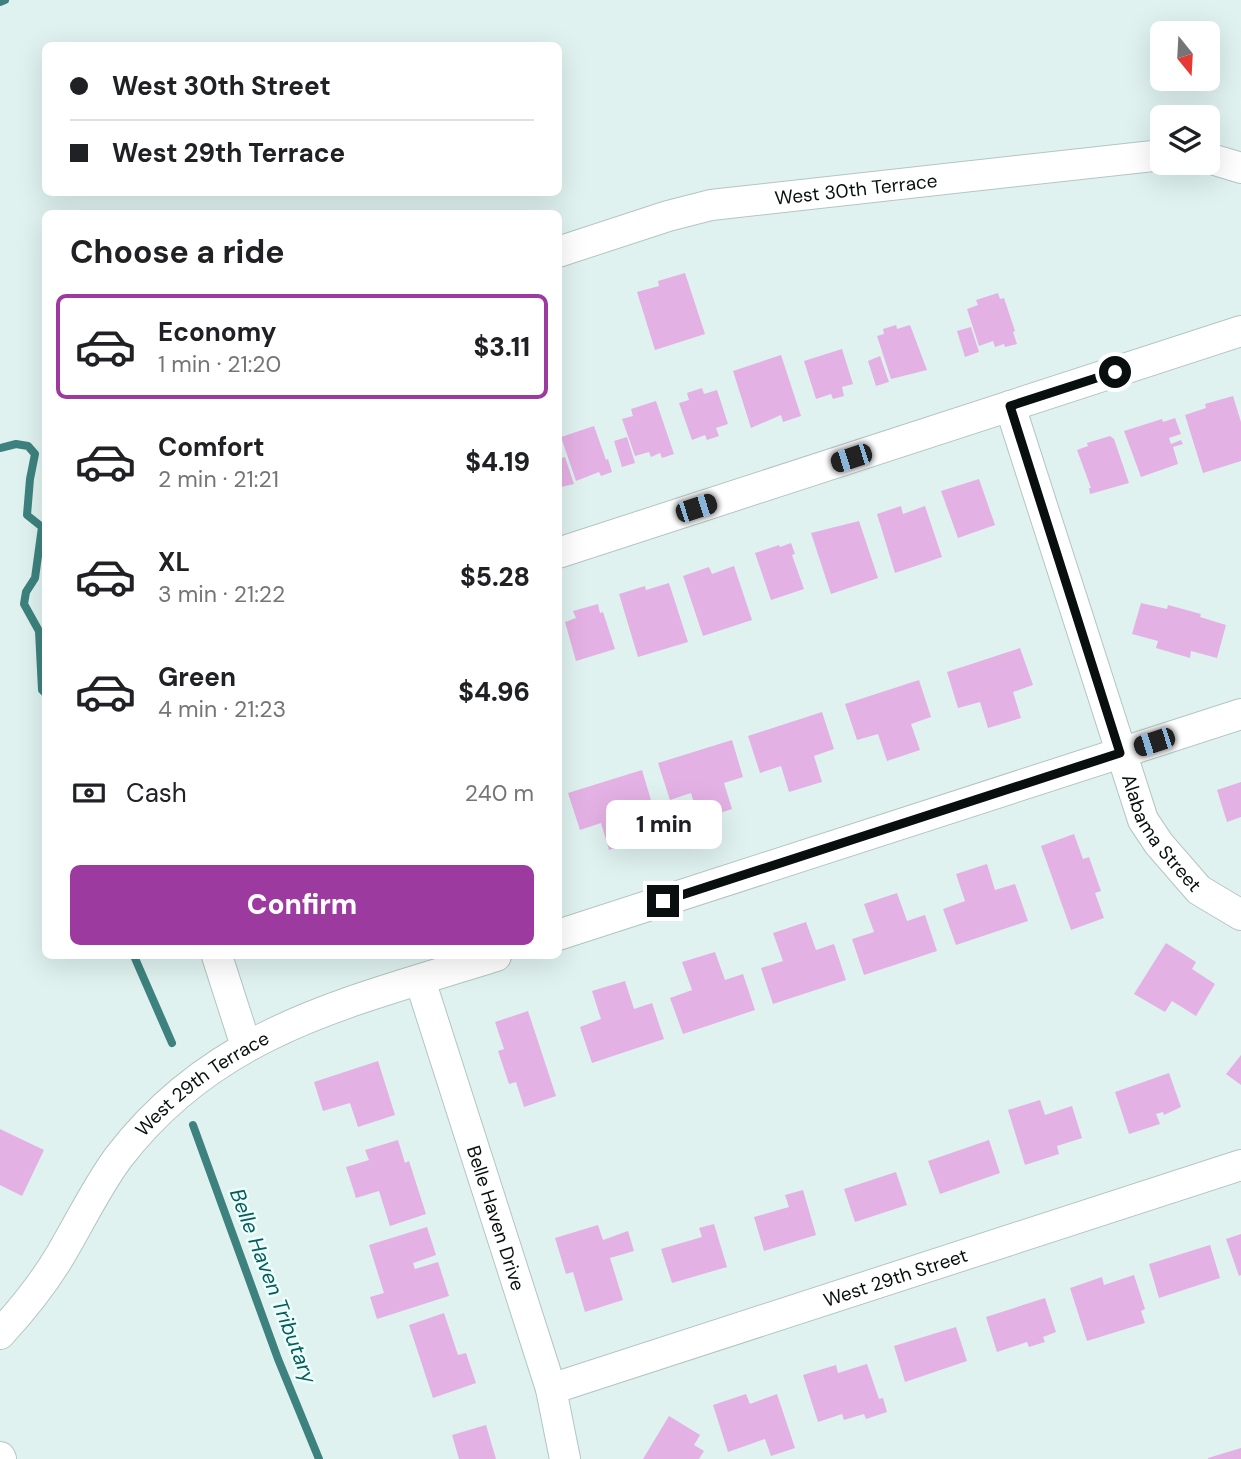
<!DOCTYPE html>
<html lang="en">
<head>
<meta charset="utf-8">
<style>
	:root { --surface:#fff; --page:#f6f6f6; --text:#202124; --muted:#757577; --line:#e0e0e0; --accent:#9d3aa0 }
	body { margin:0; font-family:"DM Sans",sans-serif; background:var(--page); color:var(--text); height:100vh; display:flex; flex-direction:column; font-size:26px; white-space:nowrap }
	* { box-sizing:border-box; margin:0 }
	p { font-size:23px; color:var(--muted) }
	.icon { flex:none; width:38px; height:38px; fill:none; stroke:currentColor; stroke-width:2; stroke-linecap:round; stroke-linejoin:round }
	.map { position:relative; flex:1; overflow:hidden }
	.details { position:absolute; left:42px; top:210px; width:520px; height:749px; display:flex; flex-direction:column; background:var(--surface); border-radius:10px; box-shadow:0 7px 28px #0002 }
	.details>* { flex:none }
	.banner { position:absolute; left:42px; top:42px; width:520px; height:154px; border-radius:10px; box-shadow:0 7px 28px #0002; display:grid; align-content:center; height:154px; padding:0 28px; background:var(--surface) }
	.needle { width:46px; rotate:162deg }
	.tools { position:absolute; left:1150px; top:21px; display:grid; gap:14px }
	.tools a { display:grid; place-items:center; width:70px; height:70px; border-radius:10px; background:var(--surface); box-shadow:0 7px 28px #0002; font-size:35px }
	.end { position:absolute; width:32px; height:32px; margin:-16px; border:9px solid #080f0e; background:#fff; box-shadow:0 0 0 4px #fff }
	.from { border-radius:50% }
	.bubble { position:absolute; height:49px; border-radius:10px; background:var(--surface); box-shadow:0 7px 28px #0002; font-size:23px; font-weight:800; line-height:49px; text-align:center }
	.car { position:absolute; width:21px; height:42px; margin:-21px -10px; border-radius:9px; box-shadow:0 0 5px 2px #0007; background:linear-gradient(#222 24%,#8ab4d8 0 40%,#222 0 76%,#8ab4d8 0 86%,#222 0) }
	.banner b { display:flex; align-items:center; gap:24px; height:66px; font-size:26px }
	.banner b+b { border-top:2px solid var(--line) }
	.banner i { width:18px; height:18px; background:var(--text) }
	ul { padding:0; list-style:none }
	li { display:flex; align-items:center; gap:21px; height:105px; margin:0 14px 10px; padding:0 14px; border:4px solid transparent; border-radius:10px }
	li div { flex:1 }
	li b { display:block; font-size:26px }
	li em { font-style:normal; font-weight:800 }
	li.selected { border-color:var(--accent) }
	li>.icon { width:63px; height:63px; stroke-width:1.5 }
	h2 { padding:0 28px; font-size:32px; line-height:84px }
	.pay { display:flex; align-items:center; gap:18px; height:77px; padding:0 28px; font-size:26px }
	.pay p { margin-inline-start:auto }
	.cta { display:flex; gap:14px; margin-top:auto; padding:14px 28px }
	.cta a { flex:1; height:80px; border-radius:10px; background:var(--accent); color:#fff; font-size:28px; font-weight:800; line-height:80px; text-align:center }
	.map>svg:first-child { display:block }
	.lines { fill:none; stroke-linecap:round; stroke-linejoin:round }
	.stream { stroke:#3d827e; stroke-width:8 }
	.building { fill:#e4b1e4 }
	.minor-casing { stroke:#b3c5c4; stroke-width:32 }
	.minor { stroke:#fff; stroke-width:30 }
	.route { stroke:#080f0e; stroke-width:9 }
	.labels { text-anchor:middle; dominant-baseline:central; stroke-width:5; stroke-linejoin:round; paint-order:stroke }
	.street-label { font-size:19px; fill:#080f0e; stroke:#ecfffd }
	.water-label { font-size:21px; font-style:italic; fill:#065c59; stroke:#ecfffd }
</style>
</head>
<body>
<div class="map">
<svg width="1241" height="1459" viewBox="0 0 1241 1459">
	<rect width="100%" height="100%" fill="#dff2f0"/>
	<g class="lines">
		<!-- stream -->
		<g class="stream">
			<path d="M 0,2 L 5,0"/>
			<path d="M 0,448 L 16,444 L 28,446 L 35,454 L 30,479 L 27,515 L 42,527 L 35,578 L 26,592 L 24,604 L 39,631 L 42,690 L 46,694"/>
			<path d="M 134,956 L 172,1043"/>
			<path d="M 193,1125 L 278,1359 L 319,1459"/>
		</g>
	</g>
	<!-- building -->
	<g class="building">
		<path d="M 685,273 L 705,334 L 655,350 L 637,292 L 659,286 L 658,281 Z"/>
		<path d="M 998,293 L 1000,299 L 1004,298 L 1015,331 L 1013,332 L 1017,344 L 1005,347 L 1004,344 L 995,347 L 993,341 L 979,346 L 967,309 L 978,305 L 976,300 Z"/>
		<path d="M 896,325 L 897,329 L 910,325 L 927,370 L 891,379 L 877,336 L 884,334 L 883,329 Z"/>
		<path d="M 971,327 L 979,352 L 965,357 L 957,331 Z"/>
		<path d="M 842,349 L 853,384 L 842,387 L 844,396 L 833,399 L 831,394 L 816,399 L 804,361 Z"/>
		<path d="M 781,355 L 801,416 L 783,422 L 781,415 L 751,428 L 733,371 Z"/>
		<path d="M 880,356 L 889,382 L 876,386 L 868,361 Z"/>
		<path d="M 702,388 L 704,394 L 717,390 L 728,424 L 716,428 L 719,436 L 707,440 L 705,435 L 692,440 L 679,403 L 689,400 L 687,393 Z"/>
		<path d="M 1233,396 L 1241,422 L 1241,461 L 1203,473 L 1185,415 L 1206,408 L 1205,404 Z"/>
		<path d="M 656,401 L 674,454 L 662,458 L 660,453 L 651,457 L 649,452 L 635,456 L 622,419 L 633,416 L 631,409 Z"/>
		<path d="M 1175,418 L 1181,434 L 1169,438 L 1171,444 L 1181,440 L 1183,444 L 1173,447 L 1178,464 L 1141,477 L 1124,431 L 1162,419 L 1163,422 Z"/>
		<path d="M 594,426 L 606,460 L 608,459 L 612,472 L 601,476 L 599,472 L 576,481 L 561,437 Z"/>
		<path d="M 1110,436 L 1114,439 L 1129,483 L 1090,494 L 1089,488 L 1091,488 L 1077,450 L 1088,446 L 1087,443 Z"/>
		<path d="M 627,437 L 635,463 L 622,467 L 614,441 Z"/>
		<path d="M 565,457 L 574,484 L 561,487 L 558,479 L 558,459 Z"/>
		<path d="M 979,479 L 995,525 L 958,538 L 941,491 Z"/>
		<path d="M 901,506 L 903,514 L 925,506 L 942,557 L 895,573 L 877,514 Z"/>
		<path d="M 859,521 L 878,578 L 831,594 L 811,533 Z"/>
		<path d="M 791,543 L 795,554 L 792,555 L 804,589 L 771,600 L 755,553 L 779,545 L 780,547 Z"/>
		<path d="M 734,566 L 752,620 L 703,636 L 683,576 L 709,567 L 712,574 Z"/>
		<path d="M 669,583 L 688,642 L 638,657 L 619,594 L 645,586 L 646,590 Z"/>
		<path d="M 1141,603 L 1167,609 L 1168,605 L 1201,614 L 1200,617 L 1226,625 L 1217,658 L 1191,651 L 1190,658 L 1156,648 L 1158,641 L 1132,634 Z"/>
		<path d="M 598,604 L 600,613 L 603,612 L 615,649 L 576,661 L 565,622 L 576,618 L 573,611 Z"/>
		<path d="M 1020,648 L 1033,685 L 1013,692 L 1021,718 L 988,728 L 980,702 L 958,708 L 947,672 Z"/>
		<path d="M 919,680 L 931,717 L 911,724 L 920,750 L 887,761 L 878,734 L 857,740 L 845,704 Z"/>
		<path d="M 822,712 L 834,749 L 814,756 L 822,782 L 789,792 L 781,766 L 760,773 L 748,736 Z"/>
		<path d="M 732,740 L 743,777 L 724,783 L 732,809 L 699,820 L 691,793 L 670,800 L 658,763 Z"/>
		<path d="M 642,770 L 653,807 L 634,813 L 642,839 L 609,850 L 601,823 L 580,830 L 568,793 Z"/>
		<path d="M 1241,782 L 1241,817 L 1227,822 L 1217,790 Z"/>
		<path d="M 1074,834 L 1083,859 L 1089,857 L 1101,891 L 1095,893 L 1104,918 L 1071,930 L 1041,846 Z"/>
		<path d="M 987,864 L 995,890 L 1015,884 L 1028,921 L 956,945 L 943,909 L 965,901 L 956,874 Z"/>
		<path d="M 897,893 L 907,921 L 925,915 L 937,951 L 864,975 L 852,939 L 874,932 L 864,904 Z"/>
		<path d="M 806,922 L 816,950 L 834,944 L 846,980 L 773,1004 L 761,968 L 783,961 L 773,933 Z"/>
		<path d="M 1166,943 L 1196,962 L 1192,969 L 1215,984 L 1196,1016 L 1172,1001 L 1165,1012 L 1134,994 Z"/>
		<path d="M 715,952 L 725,980 L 743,974 L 755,1010 L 683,1034 L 670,998 L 692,990 L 682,962 Z"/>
		<path d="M 625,981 L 634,1009 L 652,1003 L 664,1039 L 592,1063 L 580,1027 L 601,1019 L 592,991 Z"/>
		<path d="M 528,1011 L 556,1096 L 524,1107 L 516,1082 L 509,1084 L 498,1051 L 504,1049 L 495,1022 Z"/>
		<path d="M 1241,1055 L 1241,1085 L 1226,1074 Z"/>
		<path d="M 378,1061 L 395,1115 L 358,1127 L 350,1103 L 323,1111 L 314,1082 Z"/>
		<path d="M 1169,1073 L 1181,1107 L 1164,1115 L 1163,1112 L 1156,1114 L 1160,1124 L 1129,1134 L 1115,1092 Z"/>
		<path d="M 1040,1100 L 1045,1115 L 1072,1106 L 1082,1138 L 1057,1146 L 1059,1154 L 1025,1165 L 1008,1110 Z"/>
		<path d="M 0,1129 L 44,1150 L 22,1196 L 0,1185 Z"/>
		<path d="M 398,1140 L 405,1163 L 409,1161 L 426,1214 L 390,1226 L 379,1191 L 356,1198 L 346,1167 L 369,1160 L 365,1150 Z"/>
		<path d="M 989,1140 L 1000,1173 L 940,1194 L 928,1161 Z"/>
		<path d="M 896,1172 L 907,1205 L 855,1222 L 844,1189 Z"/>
		<path d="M 803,1190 L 816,1235 L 764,1251 L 754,1217 L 789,1207 L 785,1195 Z"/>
		<path d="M 714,1224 L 727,1267 L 672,1283 L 661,1249 L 702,1237 L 699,1228 Z"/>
		<path d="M 598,1225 L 603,1240 L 628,1231 L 634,1251 L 610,1258 L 623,1300 L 585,1312 L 573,1272 L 566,1274 L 555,1238 Z"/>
		<path d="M 427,1227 L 436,1255 L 413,1263 L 415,1269 L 438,1262 L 449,1296 L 377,1319 L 370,1297 L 384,1293 L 369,1245 Z"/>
		<path d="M 1241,1234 L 1241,1275 L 1239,1276 L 1226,1239 Z"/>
		<path d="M 1210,1245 L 1220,1278 L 1159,1298 L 1149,1264 Z"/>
		<path d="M 1134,1275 L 1145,1309 L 1141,1311 L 1145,1323 L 1087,1341 L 1070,1288 L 1102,1277 L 1104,1285 Z"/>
		<path d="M 1045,1298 L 1056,1332 L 1043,1337 L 1045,1342 L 1029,1347 L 1027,1342 L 997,1352 L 986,1317 Z"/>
		<path d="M 444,1313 L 458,1355 L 466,1353 L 476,1383 L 433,1398 L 409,1325 Z"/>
		<path d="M 956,1327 L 967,1361 L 905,1382 L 894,1346 Z"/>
		<path d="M 867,1364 L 879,1399 L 883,1398 L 887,1412 L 866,1419 L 864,1414 L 844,1420 L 842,1414 L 818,1422 L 803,1375 L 836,1365 L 838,1373 Z"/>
		<path d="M 746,1394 L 750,1404 L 777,1394 L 795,1448 L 771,1456 L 765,1439 L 728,1452 L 713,1405 Z"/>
		<path d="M 669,1416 L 700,1435 L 694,1445 L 704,1451 L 699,1459 L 643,1459 Z"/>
		<path d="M 486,1425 L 496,1459 L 459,1459 L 452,1435 Z"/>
		<path d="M 1241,1448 L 1241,1459 L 1208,1459 L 1208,1458 Z"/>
	</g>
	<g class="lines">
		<defs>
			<g id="minor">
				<path d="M 1208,158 L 1241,168"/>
				<path id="s1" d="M 558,252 L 668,216 L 711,205 L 1162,155"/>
				<path id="s2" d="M 1010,406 L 1143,820 L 1159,844 L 1199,890 L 1241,915"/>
				<path d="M 558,553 L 1241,331"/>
				<path d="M 558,935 L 1241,714"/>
				<path d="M 217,956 L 246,1046"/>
				<path id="s3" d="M 420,980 L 551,1389 L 565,1459"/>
				<path id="s4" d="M 0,1334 C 23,1309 44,1283 61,1254 C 80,1222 96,1188 118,1158 C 216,1029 351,1002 496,956"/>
				<path id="s5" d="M 551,1389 L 1241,1165"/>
				<path d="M 0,1457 L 1,1459"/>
			</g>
		</defs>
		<!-- minor casing -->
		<use href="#minor" class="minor-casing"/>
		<!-- minor -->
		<use href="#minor" class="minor"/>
	</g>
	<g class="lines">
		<!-- route -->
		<path class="route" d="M 663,901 L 1120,753 L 1010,406 L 1115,372"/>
	</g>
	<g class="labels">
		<!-- street labels -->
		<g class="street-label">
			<text stroke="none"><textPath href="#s1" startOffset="306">West 30th Terrace</textPath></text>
			<text stroke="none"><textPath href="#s2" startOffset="455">Alabama Street</textPath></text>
			<text stroke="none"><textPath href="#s4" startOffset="326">West 29th Terrace</textPath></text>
			<text stroke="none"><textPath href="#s3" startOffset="250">Belle Haven Drive</textPath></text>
			<text stroke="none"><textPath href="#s5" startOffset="362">West 29th Street</textPath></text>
		</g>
		<!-- water labels -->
		<g class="water-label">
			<text transform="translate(273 1286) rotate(69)">Belle Haven Tributary</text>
		</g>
	</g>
</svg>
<div class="tools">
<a><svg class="needle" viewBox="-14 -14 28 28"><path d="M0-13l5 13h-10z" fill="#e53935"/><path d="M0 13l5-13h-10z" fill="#757577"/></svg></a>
<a><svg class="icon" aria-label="layers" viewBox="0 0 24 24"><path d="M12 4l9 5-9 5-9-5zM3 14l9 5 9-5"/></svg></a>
</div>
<i class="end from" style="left:1115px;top:372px"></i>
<i class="end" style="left:663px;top:901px"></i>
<div class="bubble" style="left:606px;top:800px;width:116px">1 min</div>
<i class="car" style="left:851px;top:458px;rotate:252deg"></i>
<i class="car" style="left:696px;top:508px;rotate:72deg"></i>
<i class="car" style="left:1154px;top:742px;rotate:252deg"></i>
<div class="banner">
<b><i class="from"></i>West 30th Street</b>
<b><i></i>West 29th Terrace</b>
</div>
<section class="details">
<h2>Choose a ride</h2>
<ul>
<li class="selected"><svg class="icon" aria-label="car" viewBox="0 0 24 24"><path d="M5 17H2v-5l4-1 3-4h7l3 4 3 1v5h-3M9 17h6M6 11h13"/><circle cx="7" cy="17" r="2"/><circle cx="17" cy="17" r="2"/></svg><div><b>Economy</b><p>1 min · 21:20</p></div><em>$3.11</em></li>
<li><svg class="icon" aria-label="car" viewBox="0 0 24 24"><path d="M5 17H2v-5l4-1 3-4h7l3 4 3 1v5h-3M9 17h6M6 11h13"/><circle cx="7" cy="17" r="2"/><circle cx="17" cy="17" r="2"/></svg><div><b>Comfort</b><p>2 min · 21:21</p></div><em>$4.19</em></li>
<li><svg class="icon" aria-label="car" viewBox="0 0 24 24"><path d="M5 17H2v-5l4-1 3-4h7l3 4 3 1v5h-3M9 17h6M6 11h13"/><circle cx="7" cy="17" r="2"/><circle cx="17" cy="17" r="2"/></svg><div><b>XL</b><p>3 min · 21:22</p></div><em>$5.28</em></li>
<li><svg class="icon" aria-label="car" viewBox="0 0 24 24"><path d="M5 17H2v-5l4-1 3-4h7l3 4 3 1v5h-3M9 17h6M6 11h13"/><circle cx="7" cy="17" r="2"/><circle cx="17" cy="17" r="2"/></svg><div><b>Green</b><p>4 min · 21:23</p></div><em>$4.96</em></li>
</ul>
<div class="pay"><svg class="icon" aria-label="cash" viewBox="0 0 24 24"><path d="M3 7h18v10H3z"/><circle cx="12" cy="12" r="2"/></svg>Cash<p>240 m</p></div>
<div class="cta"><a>Confirm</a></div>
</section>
</div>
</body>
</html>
